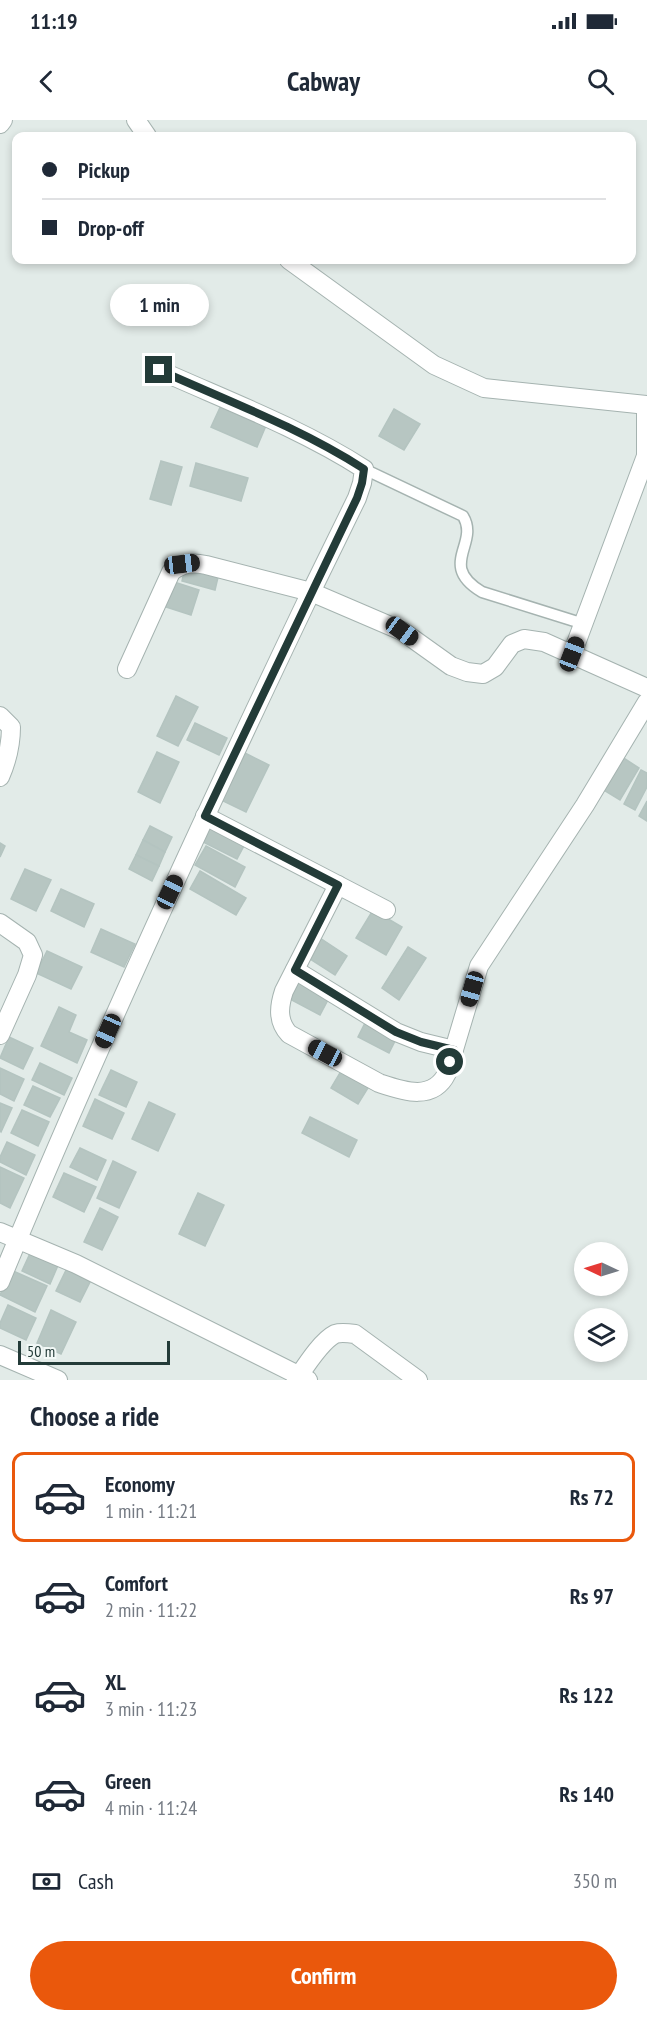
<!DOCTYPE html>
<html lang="en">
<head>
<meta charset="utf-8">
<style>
	:root { --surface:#fff; --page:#f2f2f3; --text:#1f2937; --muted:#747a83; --line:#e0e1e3; --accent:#ea580c }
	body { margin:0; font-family:"PT Sans Narrow",sans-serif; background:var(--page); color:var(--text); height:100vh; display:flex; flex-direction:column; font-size:22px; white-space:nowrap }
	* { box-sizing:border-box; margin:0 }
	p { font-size:20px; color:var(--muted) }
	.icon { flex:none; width:33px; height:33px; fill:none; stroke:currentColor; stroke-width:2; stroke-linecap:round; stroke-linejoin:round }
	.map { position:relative; height:1260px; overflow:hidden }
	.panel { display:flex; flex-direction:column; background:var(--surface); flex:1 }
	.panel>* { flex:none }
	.hud { position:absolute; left:12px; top:12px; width:624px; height:132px; border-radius:12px; box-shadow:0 3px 9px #0003; display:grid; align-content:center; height:132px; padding:0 30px; background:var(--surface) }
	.needle { width:39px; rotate:274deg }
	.buttons { position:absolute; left:574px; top:1122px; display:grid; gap:12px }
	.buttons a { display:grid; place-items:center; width:54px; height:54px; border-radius:50%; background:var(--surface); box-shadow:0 3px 9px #0003; font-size:30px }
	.scale { position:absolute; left:18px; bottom:15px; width:152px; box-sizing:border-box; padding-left:6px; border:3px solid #233b38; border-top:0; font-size:16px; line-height:21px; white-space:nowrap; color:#233b38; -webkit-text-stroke:4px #f2f8f6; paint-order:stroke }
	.end { position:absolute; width:27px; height:27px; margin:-14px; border:8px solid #233b38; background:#fff; box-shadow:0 0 0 3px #fff }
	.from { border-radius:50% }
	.bubble { position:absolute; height:42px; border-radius:21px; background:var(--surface); box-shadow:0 3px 9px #0003; font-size:20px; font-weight:700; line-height:42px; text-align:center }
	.car { position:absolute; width:18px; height:36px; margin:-18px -9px; border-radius:8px; box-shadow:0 0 4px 2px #0007; background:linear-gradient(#222 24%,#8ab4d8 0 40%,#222 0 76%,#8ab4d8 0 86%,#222 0) }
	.hud b { display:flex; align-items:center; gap:21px; height:57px; font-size:22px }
	.hud b+b { border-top:2px solid var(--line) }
	.hud i { width:15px; height:15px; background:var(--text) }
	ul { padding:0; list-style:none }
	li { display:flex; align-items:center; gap:18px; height:90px; margin:0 12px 9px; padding:0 18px; border:3px solid transparent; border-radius:12px }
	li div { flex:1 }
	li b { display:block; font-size:22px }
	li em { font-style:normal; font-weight:700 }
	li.on { border-color:var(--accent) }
	li>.icon { width:54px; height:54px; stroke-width:1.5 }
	h2 { padding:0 30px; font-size:27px; line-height:72px }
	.pay { display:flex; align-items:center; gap:15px; height:66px; padding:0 30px; font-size:22px }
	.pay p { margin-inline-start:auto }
	.button { display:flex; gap:12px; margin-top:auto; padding:12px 30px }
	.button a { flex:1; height:69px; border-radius:36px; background:var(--accent); color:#fff; font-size:24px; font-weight:700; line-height:69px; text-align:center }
	.status { display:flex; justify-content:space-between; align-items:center; height:42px; padding:0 30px; background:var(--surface); direction:ltr }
	.status svg { height:16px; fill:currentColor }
	header { display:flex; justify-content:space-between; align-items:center; height:78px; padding:0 30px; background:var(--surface); font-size:27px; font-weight:700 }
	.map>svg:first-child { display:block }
	.building { fill:#b7c6c2; stroke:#b4c4c0; stroke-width:1.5 }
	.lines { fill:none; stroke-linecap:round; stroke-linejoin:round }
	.lane-casing { stroke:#a5b3b0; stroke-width:13 }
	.street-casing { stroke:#a5b3b0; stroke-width:20 }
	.lane { stroke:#fff; stroke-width:10 }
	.street { stroke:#fff; stroke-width:18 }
	.route { stroke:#233b38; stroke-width:8 }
</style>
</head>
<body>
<div class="status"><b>11:19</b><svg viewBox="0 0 49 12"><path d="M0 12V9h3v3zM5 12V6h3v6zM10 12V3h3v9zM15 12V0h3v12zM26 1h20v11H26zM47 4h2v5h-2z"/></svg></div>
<header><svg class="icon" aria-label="back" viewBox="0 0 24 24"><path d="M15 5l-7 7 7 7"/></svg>Cabway<svg class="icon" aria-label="search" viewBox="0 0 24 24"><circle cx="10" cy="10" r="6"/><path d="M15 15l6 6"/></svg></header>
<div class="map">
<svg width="647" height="1260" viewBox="0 0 647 1260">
	<rect width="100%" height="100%" fill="#e2ebe8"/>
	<!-- building -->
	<g class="building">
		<path d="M 223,281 L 268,301 L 257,327 L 211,307 Z"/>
		<path d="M 394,289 L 420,304 L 404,330 L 379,316 Z"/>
		<path d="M 161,341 L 182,347 L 171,385 L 150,379 Z"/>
		<path d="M 196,343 L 248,358 L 241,381 L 190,366 Z"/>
		<path d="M 186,444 L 219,453 L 215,470 L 182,461 Z"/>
		<path d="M 171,461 L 199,470 L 191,495 L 163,486 Z"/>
		<path d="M 176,576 L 198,587 L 178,626 L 157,616 Z"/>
		<path d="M 195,603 L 227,618 L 219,635 L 187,620 Z"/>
		<path d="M 157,632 L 179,642 L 160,683 L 138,672 Z"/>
		<path d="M 243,632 L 269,645 L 246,692 L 221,680 Z"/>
		<path d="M 622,637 L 639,648 L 620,680 L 602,669 Z"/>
		<path d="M 641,650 L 647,653 L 647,667 L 635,690 L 624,684 Z"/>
		<path d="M 647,681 L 647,701 L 639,696 Z"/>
		<path d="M 212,703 L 247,720 L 237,739 L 203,722 Z"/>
		<path d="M 150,706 L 172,717 L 165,732 L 143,720 Z"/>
		<path d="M 143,720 L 165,732 L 159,746 L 136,735 Z"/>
		<path d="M 0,723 L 5,726 L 0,737 Z"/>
		<path d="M 206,726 L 245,747 L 235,767 L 195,745 Z"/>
		<path d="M 136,735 L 159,746 L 152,761 L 129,749 Z"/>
		<path d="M 25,749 L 51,760 L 36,791 L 11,779 Z"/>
		<path d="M 200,751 L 246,778 L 236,795 L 190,769 Z"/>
		<path d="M 61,769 L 94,784 L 84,807 L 51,791 Z"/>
		<path d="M 373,790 L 402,807 L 386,835 L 356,818 Z"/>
		<path d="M 101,809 L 135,824 L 124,847 L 91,832 Z"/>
		<path d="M 320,818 L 347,836 L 335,855 L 307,837 Z"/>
		<path d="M 408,827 L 426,838 L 399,880 L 382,868 Z"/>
		<path d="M 47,831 L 82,847 L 71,869 L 36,853 Z"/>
		<path d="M 297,856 L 331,874 L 320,895 L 286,877 Z"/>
		<path d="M 59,887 L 76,895 L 69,912 L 87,920 L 77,943 L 41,926 Z"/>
		<path d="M 367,899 L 398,915 L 389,933 L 358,917 Z"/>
		<path d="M 9,917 L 33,928 L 23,949 L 0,938 Z"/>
		<path d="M 40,943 L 72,958 L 64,975 L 32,960 Z"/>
		<path d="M 344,946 L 371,963 L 358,984 L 331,968 Z"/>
		<path d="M 0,948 L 24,959 L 14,981 L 0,974 Z"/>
		<path d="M 111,950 L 137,962 L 126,987 L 99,975 Z"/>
		<path d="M 33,966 L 60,978 L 50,997 L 24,985 Z"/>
		<path d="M 95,979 L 124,993 L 112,1019 L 83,1006 Z"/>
		<path d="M 149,982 L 175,994 L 158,1031 L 132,1019 Z"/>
		<path d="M 0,983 L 12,988 L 1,1012 L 0,1011 Z"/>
		<path d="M 22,990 L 49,1002 L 38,1026 L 11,1013 Z"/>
		<path d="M 310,997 L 357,1020 L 349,1037 L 302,1013 Z"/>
		<path d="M 7,1022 L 35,1035 L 26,1055 L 0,1042 L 0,1037 Z"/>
		<path d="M 80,1028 L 106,1040 L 97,1060 L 70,1047 Z"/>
		<path d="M 113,1041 L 136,1052 L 119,1088 L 97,1078 Z"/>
		<path d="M 0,1047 L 24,1058 L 10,1088 L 0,1083 Z"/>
		<path d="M 64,1053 L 96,1067 L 84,1092 L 53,1077 Z"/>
		<path d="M 198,1073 L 224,1085 L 205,1126 L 179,1114 Z"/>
		<path d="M 100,1088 L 118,1097 L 102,1130 L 84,1122 Z"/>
		<path d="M 32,1129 L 59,1143 L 50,1164 L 22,1151 Z"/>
		<path d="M 68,1146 L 92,1158 L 80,1182 L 56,1171 Z"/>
		<path d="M 11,1150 L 47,1166 L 35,1192 L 0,1175 Z"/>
		<path d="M 8,1185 L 36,1198 L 26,1220 L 0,1208 L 0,1203 Z"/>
		<path d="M 51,1190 L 76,1202 L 61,1234 L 37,1223 Z"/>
	</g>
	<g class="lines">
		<defs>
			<path id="lane" d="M 364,349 L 463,396 C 480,424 437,445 482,472 L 584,504"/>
			<g id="street">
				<path d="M 136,0 L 147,16"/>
				<path d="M 0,4 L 3,0"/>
				<path d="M 289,140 L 434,245 L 484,268 L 647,285"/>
				<path d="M 572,534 L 646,336 L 646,285"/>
				<path d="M 127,549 L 171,452 C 183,443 192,442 206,445 L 311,472 L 357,378 L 362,363 L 364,349 C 300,308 228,281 159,250"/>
				<path d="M 0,596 L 11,607 C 11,625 7,641 0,657"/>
				<path d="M 205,696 L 386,790"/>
				<path d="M 338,765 L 284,871 C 279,886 277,901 289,914 L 379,963 C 403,971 433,982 447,953 L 479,846 L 585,685 L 647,582"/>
				<path d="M 0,803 L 27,822 L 33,835 L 27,855 L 0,915"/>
				<path d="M 295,850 L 396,912 L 421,922 L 454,930"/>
				<path d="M 0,1112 L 76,1144 L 308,1260"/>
				<path d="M 0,1162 C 96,929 202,700 311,472 L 402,511 L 451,546 L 467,552 L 483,554 L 495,547 L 512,524 L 524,519 L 544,522 L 647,568"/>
				<path d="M 0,1235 L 58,1260"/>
				<path d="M 296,1260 C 305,1247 321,1221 335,1214 C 341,1212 348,1213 355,1214 L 418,1260"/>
			</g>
		</defs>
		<!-- lane casing -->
		<use href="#lane" class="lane-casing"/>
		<!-- street casing -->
		<use href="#street" class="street-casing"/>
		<!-- lane -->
		<use href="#lane" class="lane"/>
		<!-- street -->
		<use href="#street" class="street"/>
	</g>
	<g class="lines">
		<!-- route -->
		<path class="route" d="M 159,250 C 228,281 300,308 364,349 L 362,363 L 357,378 L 205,696 L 338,765 L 295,850 L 396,912 L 421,922 L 454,930 L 450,942"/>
	</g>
</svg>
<div class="buttons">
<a><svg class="needle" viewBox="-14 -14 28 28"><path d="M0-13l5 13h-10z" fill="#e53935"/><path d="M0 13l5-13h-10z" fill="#747a83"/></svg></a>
<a><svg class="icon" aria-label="layers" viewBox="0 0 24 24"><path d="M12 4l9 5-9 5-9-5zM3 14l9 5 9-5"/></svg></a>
</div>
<div class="scale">50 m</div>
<i class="end from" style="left:450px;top:942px"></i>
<i class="end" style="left:159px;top:250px"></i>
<div class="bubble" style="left:110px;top:164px;width:99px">1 min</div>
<i class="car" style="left:182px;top:444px;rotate:83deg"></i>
<i class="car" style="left:402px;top:511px;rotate:126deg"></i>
<i class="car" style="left:572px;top:534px;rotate:21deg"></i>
<i class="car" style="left:170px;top:772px;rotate:25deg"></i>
<i class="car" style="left:472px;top:869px;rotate:196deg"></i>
<i class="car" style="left:108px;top:911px;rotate:204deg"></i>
<i class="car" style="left:325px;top:933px;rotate:298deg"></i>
<div class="hud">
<b><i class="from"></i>Pickup</b>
<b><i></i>Drop-off</b>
</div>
</div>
<section class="panel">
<h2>Choose a ride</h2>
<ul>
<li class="on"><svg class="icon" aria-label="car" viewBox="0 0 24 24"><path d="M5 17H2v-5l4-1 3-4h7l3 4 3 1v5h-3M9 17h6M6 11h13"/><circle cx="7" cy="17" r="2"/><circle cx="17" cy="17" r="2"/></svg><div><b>Economy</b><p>1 min · 11:21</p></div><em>Rs 72</em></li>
<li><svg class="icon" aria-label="car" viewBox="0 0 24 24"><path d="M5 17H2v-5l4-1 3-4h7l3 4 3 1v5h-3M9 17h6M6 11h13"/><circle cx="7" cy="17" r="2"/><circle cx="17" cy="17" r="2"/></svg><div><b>Comfort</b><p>2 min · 11:22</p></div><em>Rs 97</em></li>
<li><svg class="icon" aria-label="car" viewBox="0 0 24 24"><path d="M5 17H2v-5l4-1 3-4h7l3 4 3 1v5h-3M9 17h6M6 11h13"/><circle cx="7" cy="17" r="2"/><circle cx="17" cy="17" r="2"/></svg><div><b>XL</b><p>3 min · 11:23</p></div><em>Rs 122</em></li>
<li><svg class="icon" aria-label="car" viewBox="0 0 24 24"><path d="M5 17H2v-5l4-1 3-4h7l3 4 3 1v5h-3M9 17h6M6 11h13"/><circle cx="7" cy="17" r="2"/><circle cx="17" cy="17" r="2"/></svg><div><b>Green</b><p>4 min · 11:24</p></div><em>Rs 140</em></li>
</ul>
<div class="pay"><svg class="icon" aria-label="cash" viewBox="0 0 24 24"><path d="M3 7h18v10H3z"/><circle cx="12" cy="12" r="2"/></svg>Cash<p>350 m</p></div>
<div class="button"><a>Confirm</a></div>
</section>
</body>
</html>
